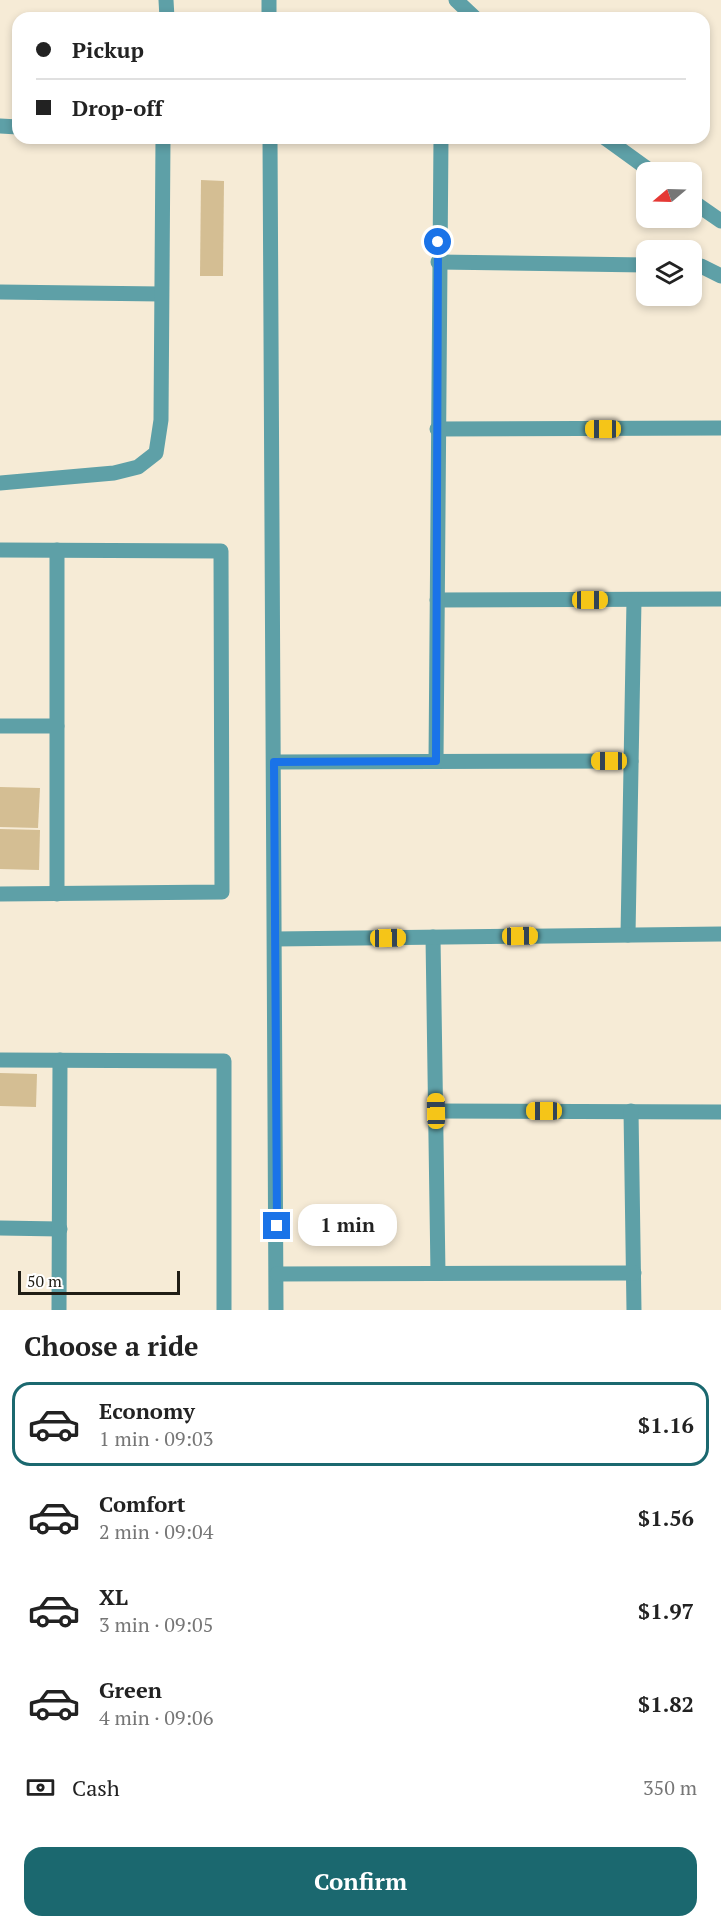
<!DOCTYPE html>
<html lang="en">
<head>
<meta charset="utf-8">
<style>
	:root { --surface:#fff; --page:#f2f2f2; --text:#222; --muted:#767676; --line:#e0e0e0; --accent:#1b686f }
	body { margin:0; font-family:"PT Serif",serif; background:var(--page); color:var(--text); height:100vh; display:flex; flex-direction:column; font-size:22px; white-space:nowrap }
	* { box-sizing:border-box; margin:0 }
	p { font-size:20px; color:var(--muted) }
	.icon { flex:none; width:33px; height:33px; fill:none; stroke:currentColor; stroke-width:2; stroke-linecap:round; stroke-linejoin:round }
	.map { position:relative; height:1310px; overflow:hidden }
	.details { display:flex; flex-direction:column; background:var(--surface); flex:1 }
	.details>* { flex:none }
	.top-card { position:absolute; left:12px; top:12px; width:698px; height:132px; border-radius:18px; box-shadow:0 3px 9px #0003; display:grid; align-content:center; height:132px; padding:0 24px; background:var(--surface) }
	.needle { width:39px; rotate:251deg }
	.controls { position:absolute; left:636px; top:162px; display:grid; gap:12px }
	.controls a { display:grid; place-items:center; width:66px; height:66px; border-radius:12px; background:var(--surface); box-shadow:0 3px 9px #0003; font-size:30px }
	.scale { position:absolute; left:18px; bottom:15px; width:162px; box-sizing:border-box; padding-left:6px; border:3px solid #201d15; border-top:0; font-size:16px; line-height:21px; white-space:nowrap; color:#201d15; -webkit-text-stroke:4px #fff; paint-order:stroke }
	.end { position:absolute; width:27px; height:27px; margin:-14px; border:8px solid #1a73e8; background:#fff; box-shadow:0 0 0 3px #fff }
	.from { border-radius:50% }
	.bubble { position:absolute; height:42px; border-radius:18px; background:var(--surface); box-shadow:0 3px 9px #0003; font-size:20px; font-weight:800; line-height:42px; text-align:center }
	.car { position:absolute; width:18px; height:36px; margin:-18px -9px; border-radius:8px; box-shadow:0 0 4px 2px #0007; background:linear-gradient(#f5c518 24%,#345 0 40%,#f5c518 0 76%,#345 0 86%,#f5c518 0) }
	.top-card b { display:flex; align-items:center; gap:21px; height:57px; font-size:22px }
	.top-card b+b { border-top:2px solid var(--line) }
	.top-card i { width:15px; height:15px; background:var(--text) }
	ul { padding:0; list-style:none }
	li { display:flex; align-items:center; gap:18px; height:84px; margin:0 12px 9px; padding:0 12px; border:3px solid transparent; border-radius:18px }
	li div { flex:1 }
	li b { display:block; font-size:22px }
	li em { font-style:normal; font-weight:800 }
	li.on { border-color:var(--accent) }
	li>.icon { width:54px; height:54px; stroke-width:1.5 }
	h2 { padding:0 24px; font-size:27px; line-height:72px }
	.pay { display:flex; align-items:center; gap:15px; height:66px; padding:0 24px; font-size:22px }
	.pay p { margin-inline-start:auto }
	.cta { display:flex; gap:12px; margin-top:auto; padding:12px 24px }
	.cta a { flex:1; height:69px; border-radius:18px; background:var(--accent); color:#fff; font-size:24px; font-weight:800; line-height:69px; text-align:center }
	.map>svg:first-child { display:block }
	.green { fill:#d4be93 }
	.lines { fill:none; stroke-linecap:round; stroke-linejoin:round }
	.minor { stroke:#5ea0a7; stroke-width:15 }
	.route { stroke:#1a73e8; stroke-width:8 }
</style>
</head>
<body>
<div class="map">
<svg width="721" height="1310" viewBox="0 0 721 1310">
	<rect width="100%" height="100%" fill="#f6ebd6"/>
	<!-- green -->
	<g class="green">
		<path d="M 201,180 L 224,181 L 223,276 L 200,276 Z"/>
		<path d="M 0,787 L 40,788 L 38,828 L 0,827 Z"/>
		<path d="M 0,829 L 40,830 L 39,870 L 0,869 Z"/>
		<path d="M 0,1073 L 37,1074 L 36,1107 L 0,1106 Z"/>
	</g>
	<g class="lines">
		<!-- minor -->
		<g class="minor">
			<path d="M 166,0 L 167,18"/>
			<path d="M 269,0 L 269,18"/>
			<path d="M 456,0 L 475,18"/>
			<path d="M 0,126 L 18,127"/>
			<path d="M 270,138 L 276,1310"/>
			<path d="M 605,138 L 652,172"/>
			<path d="M 692,201 L 721,221"/>
			<path d="M 438,262 L 646,265"/>
			<path d="M 692,266 L 701,266 L 721,276"/>
			<path d="M 0,292 L 161,294"/>
			<path d="M 437,429 L 721,428"/>
			<path d="M 0,483 L 114,473 L 138,467 L 156,453 L 161,420 L 163,138"/>
			<path d="M 0,550 L 221,551 L 222,892 L 0,894"/>
			<path d="M 437,600 L 721,599"/>
			<path d="M 0,726 L 57,726"/>
			<path d="M 436,761 L 441,138"/>
			<path d="M 274,762 L 631,761"/>
			<path d="M 57,894 L 57,550"/>
			<path d="M 628,935 L 634,600"/>
			<path d="M 433,937 L 438,1273"/>
			<path d="M 275,939 L 721,934"/>
			<path d="M 0,1060 L 224,1061 L 224,1310"/>
			<path d="M 436,1111 L 721,1112"/>
			<path d="M 631,1111 L 634,1310"/>
			<path d="M 0,1228 L 60,1229"/>
			<path d="M 277,1274 L 634,1273"/>
			<path d="M 59,1310 L 60,1060"/>
		</g>
	</g>
	<g class="lines">
		<!-- route -->
		<path class="route" d="M 277,1226 L 274,762 L 436,761 L 438,242"/>
	</g>
</svg>
<div class="controls">
<a><svg class="needle" viewBox="-14 -14 28 28"><path d="M0-13l5 13h-10z" fill="#e53935"/><path d="M0 13l5-13h-10z" fill="#767676"/></svg></a>
<a><svg class="icon" aria-label="layers" viewBox="0 0 24 24"><path d="M12 4l9 5-9 5-9-5zM3 14l9 5 9-5"/></svg></a>
</div>
<div class="scale">50 m</div>
<i class="end from" style="left:438px;top:242px"></i>
<i class="end" style="left:277px;top:1226px"></i>
<div class="bubble" style="left:298px;top:1204px;width:99px">1 min</div>
<i class="car" style="left:603px;top:429px;rotate:270deg"></i>
<i class="car" style="left:590px;top:600px;rotate:90deg"></i>
<i class="car" style="left:609px;top:761px;rotate:270deg"></i>
<i class="car" style="left:520px;top:936px;rotate:89deg"></i>
<i class="car" style="left:388px;top:938px;rotate:89deg"></i>
<i class="car" style="left:436px;top:1111px;rotate:359deg"></i>
<i class="car" style="left:544px;top:1111px;rotate:270deg"></i>
<div class="top-card">
<b><i class="from"></i>Pickup</b>
<b><i></i>Drop-off</b>
</div>
</div>
<section class="details">
<h2>Choose a ride</h2>
<ul>
<li class="on"><svg class="icon" aria-label="car" viewBox="0 0 24 24"><path d="M5 17H2v-5l4-1 3-4h7l3 4 3 1v5h-3M9 17h6M6 11h13"/><circle cx="7" cy="17" r="2"/><circle cx="17" cy="17" r="2"/></svg><div><b>Economy</b><p>1 min · 09:03</p></div><em>$1.16</em></li>
<li><svg class="icon" aria-label="car" viewBox="0 0 24 24"><path d="M5 17H2v-5l4-1 3-4h7l3 4 3 1v5h-3M9 17h6M6 11h13"/><circle cx="7" cy="17" r="2"/><circle cx="17" cy="17" r="2"/></svg><div><b>Comfort</b><p>2 min · 09:04</p></div><em>$1.56</em></li>
<li><svg class="icon" aria-label="car" viewBox="0 0 24 24"><path d="M5 17H2v-5l4-1 3-4h7l3 4 3 1v5h-3M9 17h6M6 11h13"/><circle cx="7" cy="17" r="2"/><circle cx="17" cy="17" r="2"/></svg><div><b>XL</b><p>3 min · 09:05</p></div><em>$1.97</em></li>
<li><svg class="icon" aria-label="car" viewBox="0 0 24 24"><path d="M5 17H2v-5l4-1 3-4h7l3 4 3 1v5h-3M9 17h6M6 11h13"/><circle cx="7" cy="17" r="2"/><circle cx="17" cy="17" r="2"/></svg><div><b>Green</b><p>4 min · 09:06</p></div><em>$1.82</em></li>
</ul>
<div class="pay"><svg class="icon" aria-label="cash" viewBox="0 0 24 24"><path d="M3 7h18v10H3z"/><circle cx="12" cy="12" r="2"/></svg>Cash<p>350 m</p></div>
<div class="cta"><a>Confirm</a></div>
</section>
</body>
</html>
